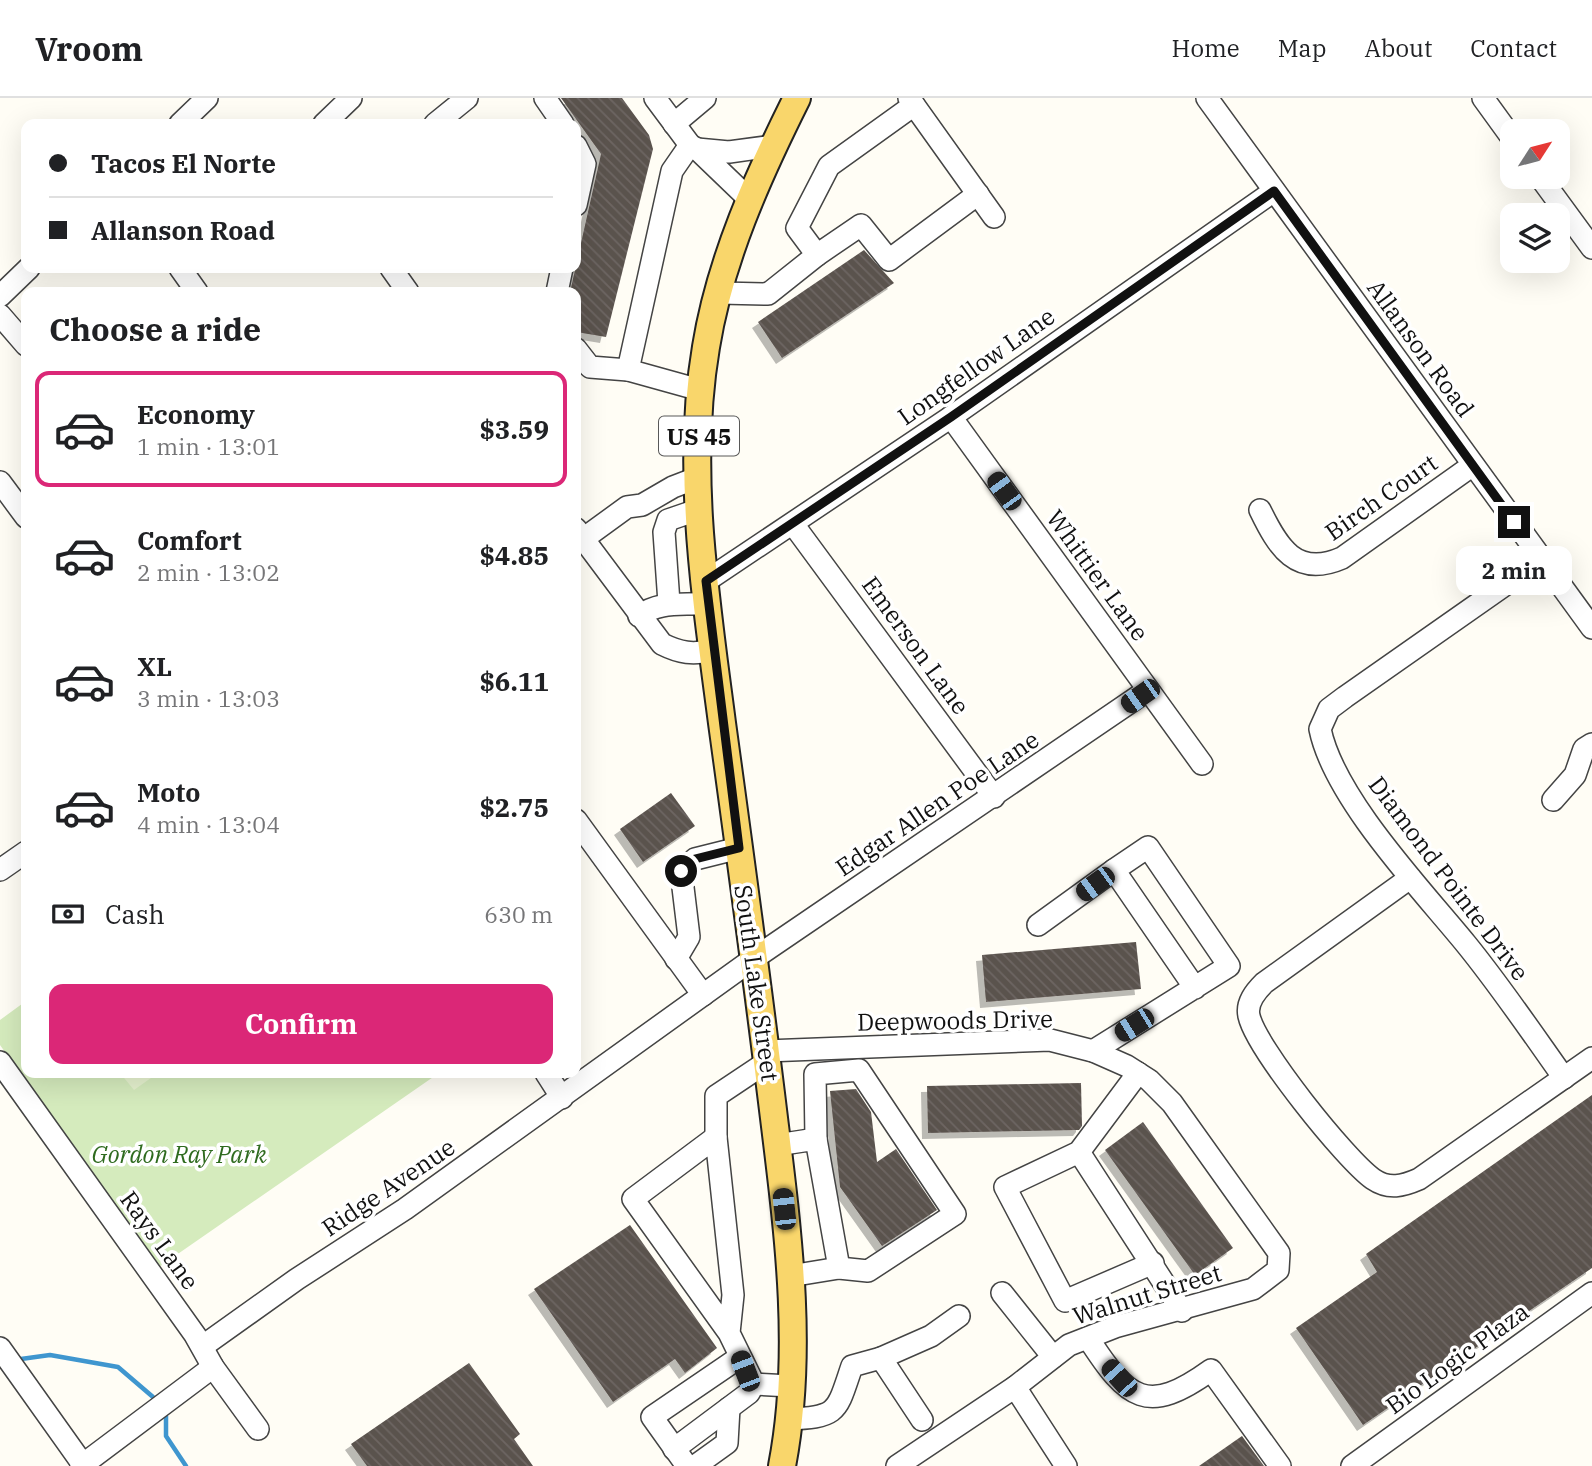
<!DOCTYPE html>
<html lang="en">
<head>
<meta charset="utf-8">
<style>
	:root { --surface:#fff; --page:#f2f2f2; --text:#202124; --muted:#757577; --line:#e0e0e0; --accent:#db2777 }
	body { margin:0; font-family:"IBM Plex Serif",serif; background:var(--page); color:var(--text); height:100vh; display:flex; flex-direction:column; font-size:26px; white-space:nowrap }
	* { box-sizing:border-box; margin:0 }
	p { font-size:23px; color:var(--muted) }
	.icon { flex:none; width:38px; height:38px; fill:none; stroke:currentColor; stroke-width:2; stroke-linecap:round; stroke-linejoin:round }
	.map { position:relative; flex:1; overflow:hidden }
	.sheet { position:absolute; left:21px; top:189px; width:560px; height:791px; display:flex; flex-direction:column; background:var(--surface); border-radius:14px; box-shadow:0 7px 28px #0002 }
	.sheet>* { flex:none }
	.top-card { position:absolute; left:21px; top:21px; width:560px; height:154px; border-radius:14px; box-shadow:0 7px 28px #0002; display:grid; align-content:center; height:154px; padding:0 28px; background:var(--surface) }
	.needle { width:46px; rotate:54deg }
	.controls { position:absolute; left:1500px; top:21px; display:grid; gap:14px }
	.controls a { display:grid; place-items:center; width:70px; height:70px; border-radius:14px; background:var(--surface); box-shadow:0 7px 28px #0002; font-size:35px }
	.end { position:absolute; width:32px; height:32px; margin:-16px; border:9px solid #111; background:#fff; box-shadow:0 0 0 4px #fff }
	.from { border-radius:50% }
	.bubble { position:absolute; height:49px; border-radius:14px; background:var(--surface); box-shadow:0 7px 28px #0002; font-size:23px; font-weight:800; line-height:49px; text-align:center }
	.car { position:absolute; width:21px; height:42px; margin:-21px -10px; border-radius:9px; box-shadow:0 0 5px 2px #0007; background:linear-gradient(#222 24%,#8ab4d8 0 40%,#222 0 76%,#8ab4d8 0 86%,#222 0) }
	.top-card b { display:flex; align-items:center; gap:24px; height:66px; font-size:26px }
	.top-card b+b { border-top:2px solid var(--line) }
	.top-card i { width:18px; height:18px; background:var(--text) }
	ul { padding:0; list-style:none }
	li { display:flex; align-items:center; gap:21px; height:116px; margin:0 14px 10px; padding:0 14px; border:4px solid transparent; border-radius:14px }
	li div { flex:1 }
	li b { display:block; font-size:26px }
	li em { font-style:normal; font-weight:800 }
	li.selected { border-color:var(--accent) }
	li>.icon { width:63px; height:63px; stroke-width:1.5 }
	h2 { padding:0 28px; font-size:32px; line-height:84px }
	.pay { display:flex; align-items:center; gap:18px; height:77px; padding:0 28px; font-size:26px }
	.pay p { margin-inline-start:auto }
	.button { display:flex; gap:14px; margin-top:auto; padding:14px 28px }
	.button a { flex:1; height:80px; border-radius:14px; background:var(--accent); color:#fff; font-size:28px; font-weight:800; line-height:80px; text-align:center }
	header { display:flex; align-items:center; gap:42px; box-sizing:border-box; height:98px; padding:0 35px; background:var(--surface); border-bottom:2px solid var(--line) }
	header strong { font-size:33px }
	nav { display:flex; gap:38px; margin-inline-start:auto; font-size:24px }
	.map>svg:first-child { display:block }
	.park { fill:#d5ebbd }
	.pitch { fill:#e6f2cf }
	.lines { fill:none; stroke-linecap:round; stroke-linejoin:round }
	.stream { stroke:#3f96cf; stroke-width:4.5 }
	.building { fill:url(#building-back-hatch); filter:url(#shadow) }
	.minor-casing { stroke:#444; stroke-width:24 }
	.major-casing { stroke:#222; stroke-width:30 }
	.minor { stroke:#fff; stroke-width:21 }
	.major { stroke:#f9d66b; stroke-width:26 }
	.route { stroke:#111; stroke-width:9 }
	.labels { text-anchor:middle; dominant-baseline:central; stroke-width:7; stroke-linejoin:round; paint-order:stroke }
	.shield { fill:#fff; stroke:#585858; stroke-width:2 }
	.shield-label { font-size:23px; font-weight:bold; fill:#111 }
	.street-label { font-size:24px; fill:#111; stroke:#fff }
	.park-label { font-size:24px; font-style:italic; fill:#2f6b1f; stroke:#fff }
</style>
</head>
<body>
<header>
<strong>Vroom</strong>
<nav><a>Home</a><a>Map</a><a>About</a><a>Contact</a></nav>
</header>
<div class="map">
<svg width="1592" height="1368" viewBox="0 0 1592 1368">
	<defs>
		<pattern id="building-back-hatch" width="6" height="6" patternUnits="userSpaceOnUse" patternTransform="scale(1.75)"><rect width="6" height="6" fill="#5a524d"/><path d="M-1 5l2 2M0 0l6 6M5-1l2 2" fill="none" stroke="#6d6662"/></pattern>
		<filter id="shadow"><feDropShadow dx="-6" dy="6" stdDeviation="0" flood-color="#0004"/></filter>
	</defs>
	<rect width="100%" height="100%" fill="#fffdf5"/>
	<!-- park -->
	<path class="park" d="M 26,903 L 26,975 L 439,975 L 159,1169 L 0,947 L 0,922 Z"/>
	<!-- pitch -->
	<path class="pitch" d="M 120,975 L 158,975 L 134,992 Z"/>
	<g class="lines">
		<!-- stream -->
		<g class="stream">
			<path d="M 21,1261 L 50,1257 L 118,1269 L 153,1299"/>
			<path d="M 166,1318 L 166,1338 L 186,1368"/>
		</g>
	</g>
	<!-- building -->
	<g class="building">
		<path d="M 561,0 L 622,0 L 649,37 L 653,51 L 606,239 L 576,234 L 576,194 L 570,194 L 601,56 Z"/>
		<path d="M 864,152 L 894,185 L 782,260 L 758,224 Z"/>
		<path d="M 671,695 L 695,728 L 643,764 L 620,731 Z"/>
		<path d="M 1136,844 L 1141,891 L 986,904 L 982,857 Z"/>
		<path d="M 1081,985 L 1082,1028 L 1079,1032 L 928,1035 L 927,988 Z"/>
		<path d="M 856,991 L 871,1014 L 877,1064 L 896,1051 L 937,1112 L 882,1148 L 840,1089 L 830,993 Z"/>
		<path d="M 1592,997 L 1592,1170 L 1363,1327 L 1296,1230 L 1377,1174 L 1366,1156 Z"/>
		<path d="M 1143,1024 L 1233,1150 L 1195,1177 L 1105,1052 Z"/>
		<path d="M 630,1127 L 717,1250 L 685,1275 L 675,1261 L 613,1304 L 534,1191 Z"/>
		<path d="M 469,1265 L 520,1336 L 514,1341 L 533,1368 L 367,1368 L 351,1346 Z"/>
		<path d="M 1242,1338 L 1264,1368 L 1199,1368 Z"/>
	</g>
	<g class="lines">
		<defs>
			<g id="minor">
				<path d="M 545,0 L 563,26"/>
				<path d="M 655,0 L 690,47 L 697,51"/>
				<path d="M 909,0 L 994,119"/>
				<path d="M 1207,0 L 1592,530"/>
				<path d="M 1483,0 L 1512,40"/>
				<path d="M 180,26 L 207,0"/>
				<path d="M 324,26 L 351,0"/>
				<path d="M 435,26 L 467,0"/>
				<path d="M 674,26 L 705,0"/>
				<path d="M 690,47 L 672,73 L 628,272 L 700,292"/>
				<path d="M 576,48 L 585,66 L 576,107"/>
				<path d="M 1540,79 L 1592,150"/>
				<path d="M 749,101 L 697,51 L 729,54 L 773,48"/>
				<path d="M 817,157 L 861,127 L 889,162 L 978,96"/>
				<path d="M 180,170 L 197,194"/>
				<path d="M 391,170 L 408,194"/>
				<path d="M 557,194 L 562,170"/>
				<path d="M 720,195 L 768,196 L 817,157 L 797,130 L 829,68 L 914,7"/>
				<path d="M 0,198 L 29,170"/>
				<path d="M 0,217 L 26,247"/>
				<path d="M 576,251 L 590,269 L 628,272"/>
				<path d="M 951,319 L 1202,666"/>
				<path d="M 0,384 L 26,419"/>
				<path d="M 1260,412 C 1278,449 1296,480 1342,460 L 1473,367"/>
				<path d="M 793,426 L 994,699"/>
				<path d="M 576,431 L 662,546 C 680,555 693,557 713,552"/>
				<path d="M 583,441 L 627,409 L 642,407 L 673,389 L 699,379"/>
				<path d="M 1542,461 L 1345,599 L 1329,611 L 1320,631 C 1334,700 1422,792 1466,846 C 1501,889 1532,935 1564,980"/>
				<path d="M 706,483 L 951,319 L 1274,93"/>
				<path d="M 669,505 L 664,434 L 668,422 L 700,411"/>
				<path d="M 639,518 C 661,502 683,508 708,505"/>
				<path d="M 1553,702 L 1575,677 L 1584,651 L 1592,646"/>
				<path d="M 576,722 L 703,897"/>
				<path d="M 0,772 L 26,754"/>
				<path d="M 1410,780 L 1264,885 C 1255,894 1246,905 1249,918 C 1256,950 1346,1062 1373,1081 C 1389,1092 1403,1088 1419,1081 L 1592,960"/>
				<path d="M 1038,827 L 1114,772"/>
				<path d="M 676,861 L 689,839 L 681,773 L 695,761 L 739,750"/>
				<path d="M 766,953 L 1050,942 L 1093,953 L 1127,968 L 1149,982 L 1172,1005 L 1279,1155 L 1278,1172 L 1253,1191 L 1115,1229 L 1069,1247 L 1015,1289 L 897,1368"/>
				<path d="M 1093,953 L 1229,868 L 1148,749 L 1114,772 L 1195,890"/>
				<path d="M 0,964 L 195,1237 L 213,1269 L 258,1331"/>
				<path d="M 546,975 L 562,1000"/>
				<path d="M 1138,975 L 1079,1054 L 1005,1089 L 1065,1203 L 1153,1165"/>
				<path d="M 716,1039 L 716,998 L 767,964"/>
				<path d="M 816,1041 L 815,976 L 859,972 L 955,1116 L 868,1173 L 839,1170"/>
				<path d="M 777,1047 L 816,1041 L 839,1170 L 790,1178"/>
				<path d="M 1079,1054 L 1182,1213"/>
				<path d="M 1002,1195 L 1053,1259"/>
				<path d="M 729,1235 L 733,1197 L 716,1039 L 633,1101 L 729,1235 L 754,1286 L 790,1288"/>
				<path d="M 1088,1240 C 1128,1302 1147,1318 1211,1272 L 1280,1368"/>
				<path d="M 203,1248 L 297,1181 L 405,1111 L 753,861 L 1148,592"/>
				<path d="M 0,1250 L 84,1368"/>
				<path d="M 881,1260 L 931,1238 L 959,1218"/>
				<path d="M 1015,1289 L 1066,1368"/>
				<path d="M 787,1321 C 839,1319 836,1315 852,1268 L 881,1260 L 922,1322"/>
				<path d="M 674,1351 L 749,1295 L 754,1286"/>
				<path d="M 81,1368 L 213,1269"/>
				<path d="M 687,1368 L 652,1319 L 740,1259"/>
				<path d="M 695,1368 L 727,1345 L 729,1310"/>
				<path d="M 1352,1368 L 1592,1195"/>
			</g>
			<path id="major" d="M 782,1368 C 804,1254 788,1134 774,1020 C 758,888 740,756 722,625 C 706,502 685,372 706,249 C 720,162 758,78 797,0"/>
		</defs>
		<!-- minor casing -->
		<use href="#minor" class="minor-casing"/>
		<!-- major casing -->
		<use href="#major" class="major-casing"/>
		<!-- minor -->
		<use href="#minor" class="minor"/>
		<!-- major -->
		<use href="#major" class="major"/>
	</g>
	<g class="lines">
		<!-- route -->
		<path class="route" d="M 681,773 L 695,761 L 739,750 L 706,483 L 951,319 L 1274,93 L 1514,424"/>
	</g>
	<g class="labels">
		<!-- shield labels -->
		<rect class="shield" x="659" y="318.5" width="80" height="39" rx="5"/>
		<g class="shield-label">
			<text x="699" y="338">US 45</text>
		</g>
		<!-- street labels -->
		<g class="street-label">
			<text transform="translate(1421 250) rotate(54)">Allanson Road</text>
			<text transform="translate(976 268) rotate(-35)">Longfellow Lane</text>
			<text transform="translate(1381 399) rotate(-35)">Birch Court</text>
			<text transform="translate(1098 477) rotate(54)">Whittier Lane</text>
			<text transform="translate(916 547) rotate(54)">Emerson Lane</text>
			<text transform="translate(937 705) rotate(-34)">Edgar Allen Poe Lane</text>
			<text transform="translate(1449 780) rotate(53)">Diamond Pointe Drive</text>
			<text transform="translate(757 885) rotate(82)">South Lake Street</text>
			<text transform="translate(955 922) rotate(-1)">Deepwoods Drive</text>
			<text transform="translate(388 1089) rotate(-34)">Ridge Avenue</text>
			<text transform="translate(160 1142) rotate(54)">Rays Lane</text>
			<text transform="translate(1147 1196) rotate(-17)">Walnut Street</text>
			<text transform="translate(1457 1260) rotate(-36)">Bio Logic Plaza</text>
		</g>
		<!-- park labels -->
		<g class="park-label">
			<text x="179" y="1056">Gordon Ray Park</text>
		</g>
	</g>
</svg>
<div class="controls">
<a><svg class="needle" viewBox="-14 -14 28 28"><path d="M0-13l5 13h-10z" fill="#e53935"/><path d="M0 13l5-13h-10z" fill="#757577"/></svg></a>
<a><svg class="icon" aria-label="layers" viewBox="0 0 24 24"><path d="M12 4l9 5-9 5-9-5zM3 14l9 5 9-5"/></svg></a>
</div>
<i class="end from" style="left:681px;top:773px"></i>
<i class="end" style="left:1514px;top:424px"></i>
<div class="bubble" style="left:1456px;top:448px;width:116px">2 min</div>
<i class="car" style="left:1004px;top:393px;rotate:324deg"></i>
<i class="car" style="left:1140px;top:598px;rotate:235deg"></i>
<i class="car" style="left:1095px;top:786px;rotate:234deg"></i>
<i class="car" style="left:1134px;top:927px;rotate:238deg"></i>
<i class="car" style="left:784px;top:1111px;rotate:354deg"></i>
<i class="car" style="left:745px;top:1273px;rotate:339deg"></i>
<i class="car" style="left:1119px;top:1280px;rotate:318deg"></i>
<div class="top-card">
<b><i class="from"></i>Tacos El Norte</b>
<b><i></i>Allanson Road</b>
</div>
<section class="sheet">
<h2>Choose a ride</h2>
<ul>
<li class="selected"><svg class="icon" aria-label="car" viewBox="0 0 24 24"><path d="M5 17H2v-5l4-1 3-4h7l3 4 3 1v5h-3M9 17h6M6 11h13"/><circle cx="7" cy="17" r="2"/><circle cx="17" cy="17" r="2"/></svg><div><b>Economy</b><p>1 min · 13:01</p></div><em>$3.59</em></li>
<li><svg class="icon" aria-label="car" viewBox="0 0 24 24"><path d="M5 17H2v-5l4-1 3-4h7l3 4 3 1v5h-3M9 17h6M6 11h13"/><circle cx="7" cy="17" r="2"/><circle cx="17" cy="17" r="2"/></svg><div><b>Comfort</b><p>2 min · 13:02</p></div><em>$4.85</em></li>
<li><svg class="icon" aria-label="car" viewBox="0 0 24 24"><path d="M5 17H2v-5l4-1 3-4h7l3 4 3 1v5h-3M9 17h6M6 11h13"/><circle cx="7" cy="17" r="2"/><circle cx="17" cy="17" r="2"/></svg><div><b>XL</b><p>3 min · 13:03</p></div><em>$6.11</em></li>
<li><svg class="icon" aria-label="car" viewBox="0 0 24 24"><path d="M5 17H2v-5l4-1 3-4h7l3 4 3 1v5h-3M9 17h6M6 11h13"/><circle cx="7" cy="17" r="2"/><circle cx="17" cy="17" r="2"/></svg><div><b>Moto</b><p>4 min · 13:04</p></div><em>$2.75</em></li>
</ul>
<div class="pay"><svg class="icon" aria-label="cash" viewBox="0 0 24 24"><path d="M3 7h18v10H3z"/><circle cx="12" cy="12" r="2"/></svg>Cash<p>630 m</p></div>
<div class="button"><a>Confirm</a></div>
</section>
</div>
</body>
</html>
